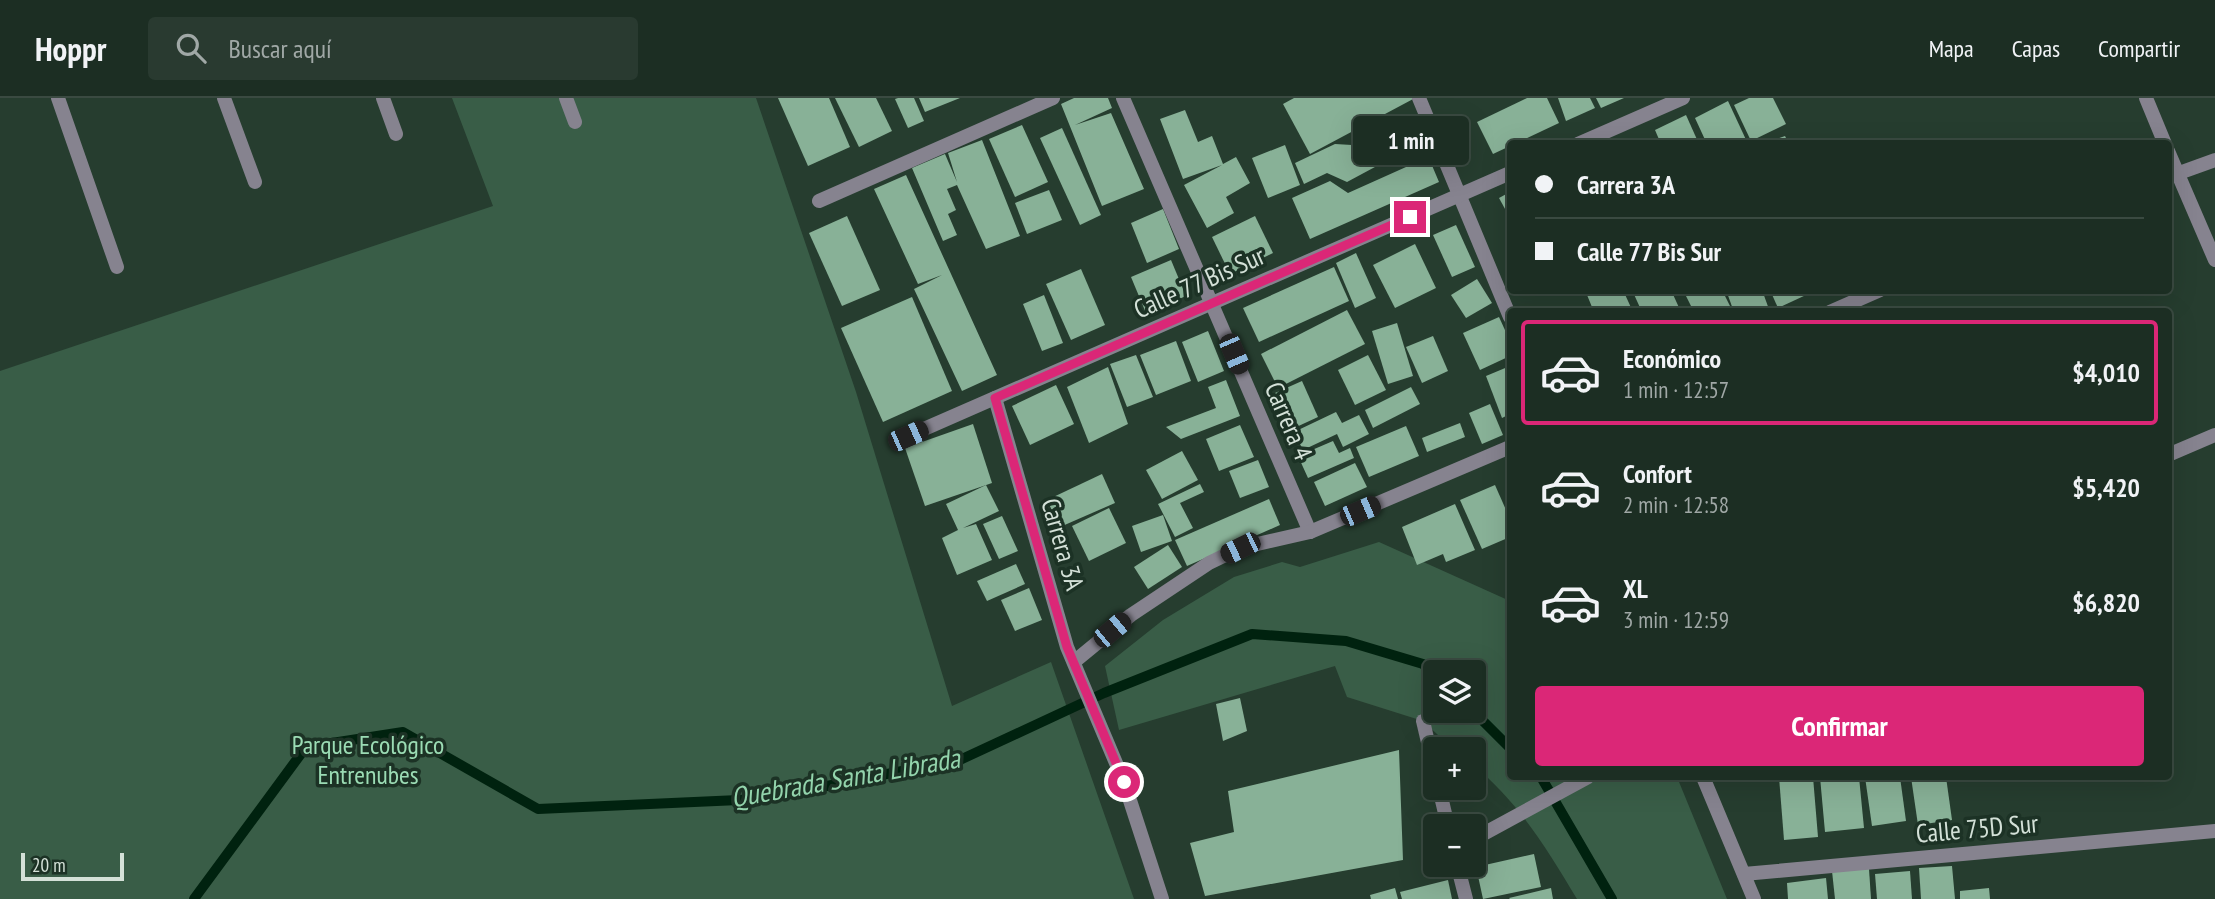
<!DOCTYPE html>
<html lang="es">
<head>
<meta charset="utf-8">
<style>
	:root { --surface:#1c2e23; --page:#293a30; --text:#f1f3f6; --muted:#a0a8a6; --line:#3a4a41; --accent:#db2777 }
	body { margin:0; font-family:"PT Sans Narrow",sans-serif; background:var(--page); color:var(--text); height:100vh; display:flex; flex-direction:column; font-size:26px; white-space:nowrap }
	* { box-sizing:border-box; margin:0 }
	p { font-size:23px; color:var(--muted) }
	.icon { flex:none; width:38px; height:38px; fill:none; stroke:currentColor; stroke-width:2; stroke-linecap:round; stroke-linejoin:round }
	.map { position:relative; flex:1; overflow:hidden }
	.side { position:absolute; left:1507px; top:210px; width:665px; height:472px; display:flex; flex-direction:column; background:var(--surface); border-radius:7px; box-shadow:0 7px 28px #0002,0 0 0 2px var(--line) }
	.side>* { flex:none }
	.banner { position:absolute; left:1507px; top:42px; width:665px; height:154px; border-radius:7px; box-shadow:0 7px 28px #0002,0 0 0 2px var(--line); display:grid; align-content:center; height:154px; padding:0 28px; background:var(--surface) }
	.buttons { position:absolute; left:1423px; top:562px; display:grid; gap:14px }
	.buttons a { display:grid; place-items:center; width:63px; height:63px; border-radius:7px; background:var(--surface); box-shadow:0 7px 28px #0002,0 0 0 2px var(--line); font-size:35px }
	.scale { position:absolute; left:21px; bottom:18px; width:103px; box-sizing:border-box; padding-left:7px; border:4px solid #d4e1d8; border-top:0; font-size:19px; line-height:24px; white-space:nowrap; color:#d4e1d8; -webkit-text-stroke:5px #1c3225; paint-order:stroke }
	.end { position:absolute; width:32px; height:32px; margin:-16px; border:9px solid #db2777; background:#fff; box-shadow:0 0 0 4px #fff }
	.from { border-radius:50% }
	.bubble { position:absolute; height:49px; border-radius:7px; background:var(--surface); box-shadow:0 7px 28px #0002,0 0 0 2px var(--line); font-size:23px; font-weight:700; line-height:49px; text-align:center }
	.car { position:absolute; width:21px; height:42px; margin:-21px -10px; border-radius:9px; box-shadow:0 0 5px 2px #0007; background:linear-gradient(#222 24%,#8ab4d8 0 40%,#222 0 76%,#8ab4d8 0 86%,#222 0) }
	.banner b { display:flex; align-items:center; gap:24px; height:66px; font-size:26px }
	.banner b+b { border-top:2px solid var(--line) }
	.banner i { width:18px; height:18px; background:var(--text) }
	ul { padding:12px 0 0; list-style:none }
	li { display:flex; align-items:center; gap:21px; height:105px; margin:0 14px 10px; padding:0 14px; border:4px solid transparent; border-radius:7px }
	li div { flex:1 }
	li b { display:block; font-size:26px }
	li em { font-style:normal; font-weight:700 }
	li.selected { border-color:var(--accent) }
	li>.icon { width:63px; height:63px; stroke-width:1.5 }
	.action { display:flex; gap:14px; margin-top:auto; padding:14px 28px }
	.action a { flex:1; height:80px; border-radius:7px; background:var(--accent); color:#fff; font-size:28px; font-weight:700; line-height:80px; text-align:center }
	header { display:flex; align-items:center; gap:42px; box-sizing:border-box; height:98px; padding:0 35px; background:var(--surface); border-bottom:2px solid var(--line) }
	header strong { font-size:33px }
	nav { display:flex; gap:38px; margin-inline-start:auto; font-size:24px }
	.search { width:490px; height:63px; background:var(--page); display:flex; align-items:center; gap:18px; box-sizing:border-box; padding:0 24px; border-radius:7px; color:var(--muted); font-size:26px }
	.map>svg:first-child { display:block }
	.green { fill:#395d47; fill-rule:evenodd }
	.lines { fill:none; stroke-linecap:round; stroke-linejoin:round }
	.stream { stroke:#00220f; stroke-width:10 }
	.building { fill:#88b197 }
	.lane { stroke:#86838f; stroke-width:14 }
	.street { stroke:#86838f; stroke-width:14 }
	.route { stroke:#db2777; stroke-width:9 }
	.labels { text-anchor:middle; dominant-baseline:central; stroke-width:7; stroke-linejoin:round; paint-order:stroke }
	.street-label { font-size:26px; fill:#d4e1d8; stroke:#1c3225 }
	.park-label { font-size:26px; fill:#9bdcb4; stroke:#1c3225 }
	.water-label { font-size:28px; font-style:italic; fill:#93d4ac; stroke:#1c3225 }
</style>
</head>
<body>
<header>
<strong>Hoppr</strong>
<div class="search"><svg class="icon" aria-label="search" viewBox="0 0 24 24"><circle cx="10" cy="10" r="6"/><path d="M15 15l6 6"/></svg>Buscar aquí</div>
<nav><a>Mapa</a><a>Capas</a><a>Compartir</a></nav>
</header>
<div class="map">
<svg width="2215" height="801" viewBox="0 0 2215 801">
	<rect width="100%" height="100%" fill="#263d2f"/>
	<!-- green -->
	<g class="green">
		<path d="M 452,0 L 756,0 L 856,294 L 952,608 L 1051,564 L 1134,801 L 0,801 L 0,273 L 493,108 Z"/>
		<path d="M 1379,444 L 1510,503 L 1510,679 L 1677,679 L 1727,801 L 1577,801 C 1548,753 1518,703 1474,668 L 1474,651 L 1453,651 L 1423,623 L 1347,599 L 1335,568 L 1119,632 L 1105,568 L 1163,522 L 1234,479 L 1282,464 L 1300,469 ZM 1435,574 L 1474,574 L 1474,612 L 1435,612 Z"/>
	</g>
	<g class="lines">
		<!-- stream -->
		<g class="stream">
			<path d="M 1472,612 L 1510,650"/>
			<path d="M 1541,679 L 1612,801"/>
			<path d="M 194,801 L 306,649 L 403,634 L 538,711 L 761,701 L 962,661 L 1104,595 L 1252,536 L 1346,543 L 1423,566 L 1435,577"/>
		</g>
	</g>
	<!-- building -->
	<g class="building">
		<path d="M 778,0 L 829,0 L 850,49 L 808,68 Z"/>
		<path d="M 835,0 L 876,0 L 892,33 L 859,49 Z"/>
		<path d="M 898,0 L 914,0 L 924,23 L 908,30 L 895,1 Z"/>
		<path d="M 919,0 L 960,0 L 925,14 Z"/>
		<path d="M 1074,0 L 1108,0 L 1112,10 L 1075,27 L 1111,15 L 1144,91 L 1102,108 L 1061,6 Z"/>
		<path d="M 1294,0 L 1415,0 L 1310,56 L 1283,6 Z"/>
		<path d="M 1527,0 L 1547,0 L 1559,25 L 1493,56 L 1477,24 Z"/>
		<path d="M 1558,0 L 1590,0 L 1595,10 L 1566,23 Z"/>
		<path d="M 1596,0 L 1624,0 L 1601,10 Z"/>
		<path d="M 1749,0 L 1773,0 L 1786,26 L 1751,43 L 1734,7 Z"/>
		<path d="M 1728,3 L 1748,46 L 1707,46 L 1695,20 Z"/>
		<path d="M 1185,12 L 1198,44 L 1212,38 L 1223,66 L 1236,59 L 1250,85 L 1226,99 L 1234,115 L 1207,130 L 1184,87 L 1222,67 L 1183,81 L 1160,21 Z"/>
		<path d="M 1686,17 L 1699,46 L 1661,46 L 1655,32 Z"/>
		<path d="M 1022,27 L 1048,84 L 1015,99 L 989,41 Z"/>
		<path d="M 1062,30 L 1101,117 L 1080,127 L 1040,40 Z"/>
		<path d="M 1785,38 L 1789,46 L 1766,46 L 1766,45 Z"/>
		<path d="M 1385,39 L 1388,62 L 1347,84 L 1327,75 L 1304,86 L 1295,65 L 1335,46 L 1369,48 Z"/>
		<path d="M 1420,39 L 1439,84 L 1310,141 L 1292,100 L 1330,83 L 1348,95 L 1406,69 L 1398,49 Z"/>
		<path d="M 982,42 L 1020,138 L 986,151 L 957,87 L 947,91 L 956,112 L 948,116 L 957,137 L 943,143 L 912,70 L 945,56 L 957,84 L 948,55 Z"/>
		<path d="M 1285,47 L 1300,87 L 1268,100 L 1252,60 Z"/>
		<path d="M 906,77 L 997,277 L 962,293 L 914,191 L 942,177 L 918,186 L 874,91 Z"/>
		<path d="M 1049,92 L 1062,122 L 1027,136 L 1015,105 Z"/>
		<path d="M 1510,94 L 1510,120 L 1499,100 Z"/>
		<path d="M 1163,111 L 1179,151 L 1147,165 L 1131,125 Z"/>
		<path d="M 847,118 L 880,192 L 842,208 L 809,135 Z"/>
		<path d="M 1255,118 L 1273,155 L 1230,176 L 1212,139 Z"/>
		<path d="M 1456,127 L 1475,169 L 1452,179 L 1433,137 Z"/>
		<path d="M 1415,146 L 1436,190 L 1395,210 L 1373,167 Z"/>
		<path d="M 1356,155 L 1376,200 L 1355,210 L 1336,165 Z"/>
		<path d="M 1171,162 L 1186,198 L 1146,215 L 1131,179 Z"/>
		<path d="M 1334,169 L 1349,203 L 1259,244 L 1243,210 Z"/>
		<path d="M 1081,171 L 1105,227 L 1071,242 L 1046,186 Z"/>
		<path d="M 1477,181 L 1492,205 L 1466,220 L 1451,197 Z"/>
		<path d="M 1585,192 L 1623,192 L 1633,214 L 1594,214 Z"/>
		<path d="M 1632,192 L 1671,192 L 1681,214 L 1642,214 Z"/>
		<path d="M 1683,192 L 1722,192 L 1733,214 L 1694,214 Z"/>
		<path d="M 1726,192 L 1762,192 L 1770,214 L 1734,214 Z"/>
		<path d="M 1770,192 L 1804,192 L 1806,197 L 1778,210 Z"/>
		<path d="M 1044,197 L 1063,245 L 1042,253 L 1023,206 Z"/>
		<path d="M 912,199 L 952,293 L 883,324 L 841,230 Z"/>
		<path d="M 1347,212 L 1365,246 L 1278,290 L 1261,256 Z"/>
		<path d="M 1499,219 L 1510,243 L 1510,258 L 1480,272 L 1463,235 Z"/>
		<path d="M 1397,225 L 1413,278 L 1388,286 L 1372,233 Z"/>
		<path d="M 1208,233 L 1224,273 L 1198,284 L 1182,244 Z"/>
		<path d="M 1433,238 L 1448,273 L 1422,285 L 1406,249 Z"/>
		<path d="M 1176,243 L 1191,283 L 1156,297 L 1140,257 Z"/>
		<path d="M 1136,257 L 1153,299 L 1127,309 L 1110,266 Z"/>
		<path d="M 1368,257 L 1386,292 L 1355,307 L 1338,272 Z"/>
		<path d="M 1510,268 L 1510,316 L 1502,320 L 1486,278 Z"/>
		<path d="M 1108,269 L 1128,326 L 1089,345 L 1067,289 Z"/>
		<path d="M 1226,282 L 1240,318 L 1181,341 L 1166,329 L 1216,310 L 1208,289 Z"/>
		<path d="M 1302,283 L 1318,319 L 1292,331 L 1275,295 Z"/>
		<path d="M 1056,287 L 1074,326 L 1030,347 L 1012,308 Z"/>
		<path d="M 1411,289 L 1420,306 L 1373,330 L 1365,312 Z"/>
		<path d="M 1490,306 L 1503,337 L 1482,346 L 1469,315 Z"/>
		<path d="M 1336,314 L 1342,325 L 1359,317 L 1369,336 L 1343,349 L 1337,336 L 1303,352 L 1294,334 Z"/>
		<path d="M 1460,325 L 1465,339 L 1427,354 L 1422,340 Z"/>
		<path d="M 973,326 L 992,385 L 925,408 L 905,350 Z"/>
		<path d="M 1240,327 L 1254,359 L 1219,373 L 1206,341 Z"/>
		<path d="M 1406,328 L 1419,358 L 1369,379 L 1356,349 Z"/>
		<path d="M 1333,343 L 1339,355 L 1350,350 L 1354,360 L 1308,380 L 1298,358 Z"/>
		<path d="M 1182,353 L 1198,382 L 1162,401 L 1146,372 Z"/>
		<path d="M 1258,362 L 1269,389 L 1240,400 L 1229,373 Z"/>
		<path d="M 1355,365 L 1367,389 L 1325,408 L 1314,384 Z"/>
		<path d="M 1102,376 L 1115,405 L 1060,429 L 1047,402 Z"/>
		<path d="M 1200,386 L 1204,394 L 1180,405 L 1193,430 L 1175,439 L 1158,406 Z"/>
		<path d="M 986,387 L 999,413 L 963,430 L 976,426 L 992,462 L 957,477 L 942,440 L 958,432 L 946,406 Z"/>
		<path d="M 1495,387 L 1510,421 L 1510,439 L 1482,451 L 1460,402 Z"/>
		<path d="M 1269,401 L 1280,427 L 1187,468 L 1175,442 Z"/>
		<path d="M 1455,406 L 1475,452 L 1446,464 L 1443,456 L 1417,467 L 1402,429 Z"/>
		<path d="M 1109,410 L 1126,445 L 1089,463 L 1072,428 Z"/>
		<path d="M 1163,417 L 1172,443 L 1141,454 L 1132,428 Z"/>
		<path d="M 1002,418 L 1018,453 L 999,461 L 983,426 Z"/>
		<path d="M 1168,447 L 1182,469 L 1148,491 L 1134,469 Z"/>
		<path d="M 1016,466 L 1025,486 L 987,503 L 977,483 Z"/>
		<path d="M 1029,490 L 1042,522 L 1015,533 L 1001,502 Z"/>
		<path d="M 1240,600 L 1247,633 L 1223,643 L 1216,606 Z"/>
		<path d="M 1399,652 L 1403,762 L 1205,798 L 1190,745 L 1234,734 L 1228,693 Z"/>
		<path d="M 1779,679 L 1813,679 L 1818,739 L 1784,742 Z"/>
		<path d="M 1820,679 L 1859,679 L 1864,730 L 1825,734 Z"/>
		<path d="M 1865,679 L 1900,679 L 1906,723 L 1872,728 Z"/>
		<path d="M 1911,679 L 1946,679 L 1952,722 L 1918,727 Z"/>
		<path d="M 1534,756 L 1541,789 L 1483,801 L 1476,769 Z"/>
		<path d="M 1952,768 L 1955,801 L 1921,801 L 1919,770 Z"/>
		<path d="M 1869,771 L 1871,801 L 1835,801 L 1832,773 Z"/>
		<path d="M 1910,773 L 1912,801 L 1877,801 L 1875,776 Z"/>
		<path d="M 1826,780 L 1828,801 L 1788,801 L 1787,785 Z"/>
		<path d="M 1448,782 L 1452,801 L 1402,801 L 1400,794 Z"/>
		<path d="M 1395,790 L 1398,801 L 1371,801 L 1370,797 Z"/>
		<path d="M 1551,790 L 1553,801 L 1510,801 L 1509,800 Z"/>
		<path d="M 1989,790 L 1990,801 L 1960,801 L 1960,793 Z"/>
	</g>
	<g class="lines">
		<!-- lane -->
		<g class="lane">
			<path d="M 58,0 L 117,169"/>
			<path d="M 224,0 L 255,84"/>
			<path d="M 383,0 L 396,36"/>
		</g>
		<!-- street -->
		<g class="street">
			<path d="M 566,0 L 575,24"/>
			<path d="M 1123,0 L 1310,434"/>
			<path d="M 1419,0 L 1510,219"/>
			<path d="M 2146,0 L 2165,46"/>
			<path d="M 1578,46 L 1683,0"/>
			<path d="M 2168,53 L 2215,162"/>
			<path d="M 2168,79 L 2215,62"/>
			<path d="M 819,103 L 1053,0"/>
			<path d="M 1830,214 L 1880,192"/>
			<path d="M 995,300 L 1067,549 L 1124,684 L 1162,801"/>
			<path d="M 908,338 L 1510,75"/>
			<path d="M 2168,357 L 2215,337"/>
			<path d="M 1075,563 L 1131,517 L 1209,465 L 1240,450 L 1310,434 L 1510,349"/>
			<path d="M 1423,623 L 1435,674"/>
			<path d="M 1703,679 L 1754,801"/>
			<path d="M 1439,690 L 1448,728"/>
			<path d="M 1474,741 L 1588,679"/>
			<path d="M 1457,766 L 1466,801"/>
			<path d="M 1744,776 L 2215,733"/>
		</g>
	</g>
	<g class="lines">
		<!-- route -->
		<path class="route" d="M 1124,684 L 1067,549 L 995,300 L 1410,119"/>
	</g>
	<g class="labels">
		<!-- street labels -->
		<g class="street-label">
			<text transform="translate(1199 184) rotate(-24)">Calle 77 Bis Sur</text>
			<text transform="translate(1289 323) rotate(67)">Carrera 4</text>
			<text transform="translate(1063 446) rotate(74)">Carrera 3A</text>
			<text transform="translate(1977 730) rotate(-5)">Calle 75D Sur</text>
		</g>
		<!-- park labels -->
		<g class="park-label">
			<text x="368" y="646">Parque Ecológico<tspan x="368" dy="30">Entrenubes</tspan></text>
		</g>
		<!-- water labels -->
		<g class="water-label">
			<text transform="translate(845 679) rotate(-10)">Quebrada Santa Librada</text>
		</g>
	</g>
</svg>
<div class="buttons">
<a><svg class="icon" aria-label="layers" viewBox="0 0 24 24"><path d="M12 4l9 5-9 5-9-5zM3 14l9 5 9-5"/></svg></a>
<a>+</a>
<a>−</a>
</div>
<div class="scale">20 m</div>
<i class="end from" style="left:1124px;top:684px"></i>
<i class="end" style="left:1410px;top:119px"></i>
<div class="bubble" style="left:1353px;top:18px;width:116px">1 min</div>
<i class="car" style="left:1234px;top:256px;rotate:157deg"></i>
<i class="car" style="left:908px;top:338px;rotate:66deg"></i>
<i class="car" style="left:1360px;top:413px;rotate:67deg"></i>
<i class="car" style="left:1240px;top:450px;rotate:244deg"></i>
<i class="car" style="left:1112px;top:532px;rotate:50deg"></i>
<div class="banner">
<b><i class="from"></i>Carrera 3A</b>
<b><i></i>Calle 77 Bis Sur</b>
</div>
<section class="side">
<ul>
<li class="selected"><svg class="icon" aria-label="car" viewBox="0 0 24 24"><path d="M5 17H2v-5l4-1 3-4h7l3 4 3 1v5h-3M9 17h6M6 11h13"/><circle cx="7" cy="17" r="2"/><circle cx="17" cy="17" r="2"/></svg><div><b>Económico</b><p>1 min · 12:57</p></div><em>$4,010</em></li>
<li><svg class="icon" aria-label="car" viewBox="0 0 24 24"><path d="M5 17H2v-5l4-1 3-4h7l3 4 3 1v5h-3M9 17h6M6 11h13"/><circle cx="7" cy="17" r="2"/><circle cx="17" cy="17" r="2"/></svg><div><b>Confort</b><p>2 min · 12:58</p></div><em>$5,420</em></li>
<li><svg class="icon" aria-label="car" viewBox="0 0 24 24"><path d="M5 17H2v-5l4-1 3-4h7l3 4 3 1v5h-3M9 17h6M6 11h13"/><circle cx="7" cy="17" r="2"/><circle cx="17" cy="17" r="2"/></svg><div><b>XL</b><p>3 min · 12:59</p></div><em>$6,820</em></li>
</ul>
<div class="action"><a>Confirmar</a></div>
</section>
</div>
</body>
</html>
